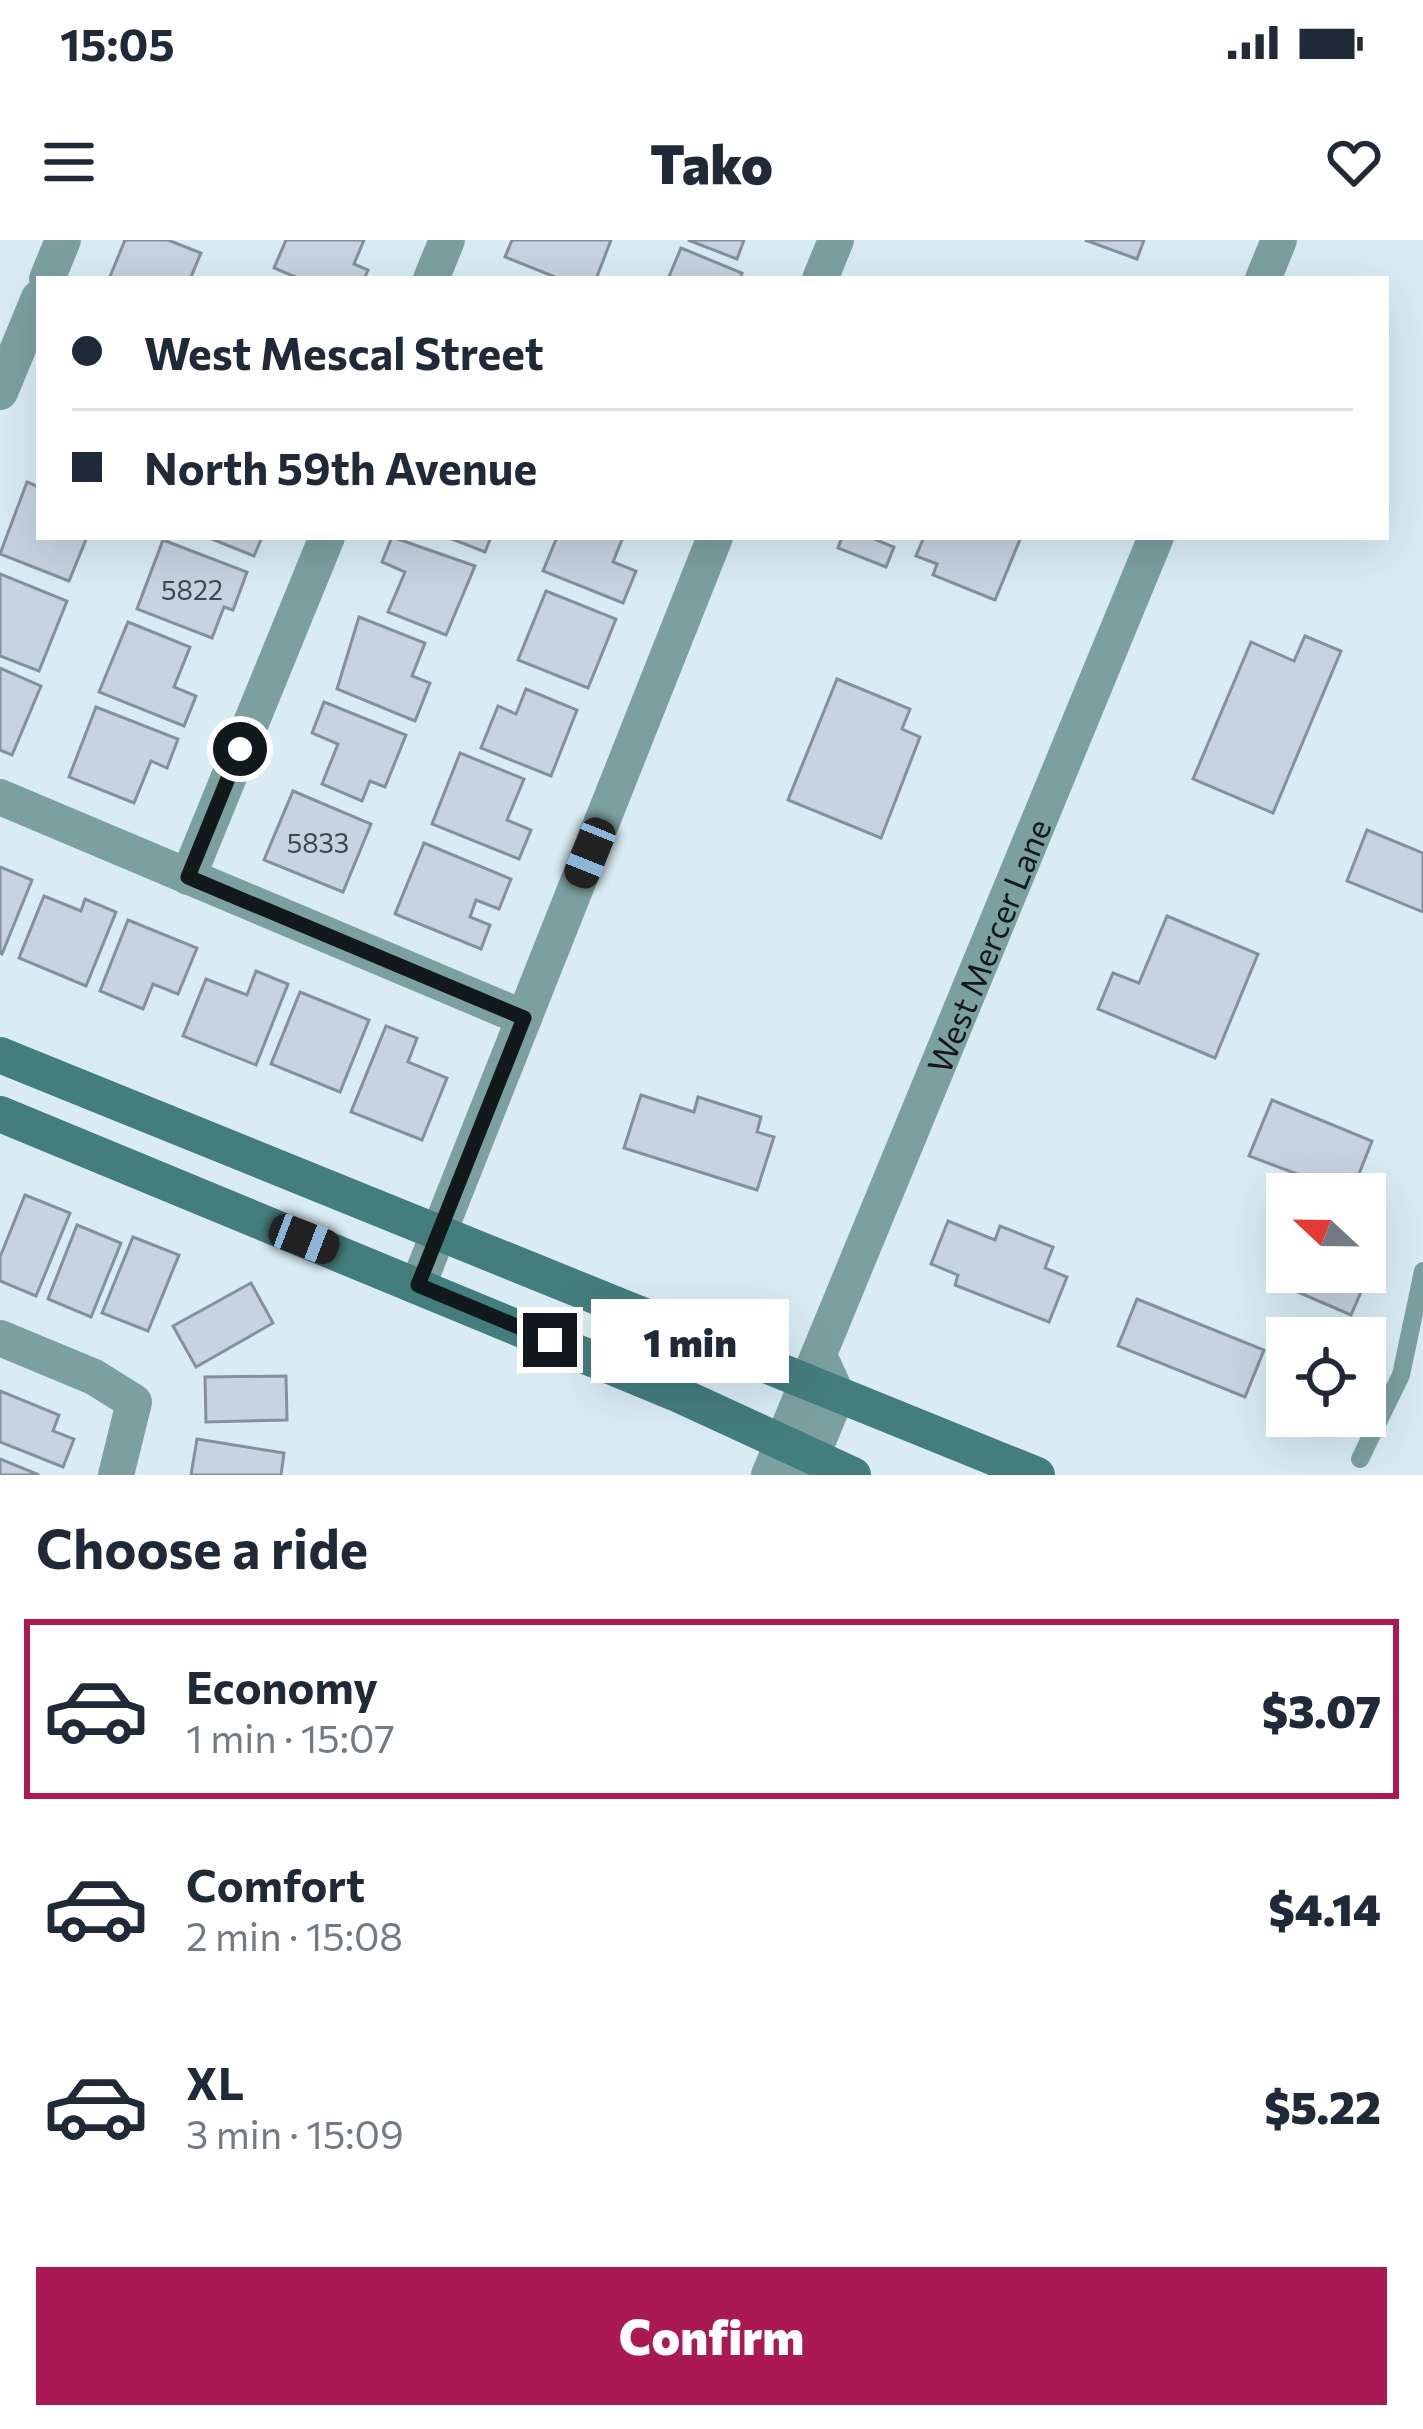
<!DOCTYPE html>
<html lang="en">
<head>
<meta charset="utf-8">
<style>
	:root { --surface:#fff; --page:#f2f2f3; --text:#1f2937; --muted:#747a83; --line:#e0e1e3; --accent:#aa1952 }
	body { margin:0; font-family:Commissioner,sans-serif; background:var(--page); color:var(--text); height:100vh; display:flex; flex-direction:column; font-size:45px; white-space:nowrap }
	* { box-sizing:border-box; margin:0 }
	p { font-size:39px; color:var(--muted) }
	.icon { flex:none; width:66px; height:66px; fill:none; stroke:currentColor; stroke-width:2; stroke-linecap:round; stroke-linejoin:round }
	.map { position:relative; height:1235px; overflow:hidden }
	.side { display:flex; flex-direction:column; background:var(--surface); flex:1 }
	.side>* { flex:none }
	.top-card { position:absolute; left:36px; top:36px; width:1353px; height:264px; border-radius:0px; box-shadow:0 12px 48px #0002; display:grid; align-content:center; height:264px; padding:0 36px; background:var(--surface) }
	.needle { width:78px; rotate:292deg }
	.tools { position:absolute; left:1266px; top:933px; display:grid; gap:24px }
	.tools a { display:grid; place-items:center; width:120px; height:120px; border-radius:0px; background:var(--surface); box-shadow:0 12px 48px #0002; font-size:60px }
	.end { position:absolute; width:54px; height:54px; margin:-27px; border:15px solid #12191c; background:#fff; box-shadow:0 0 0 6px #fff }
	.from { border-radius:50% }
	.bubble { position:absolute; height:84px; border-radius:0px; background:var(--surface); box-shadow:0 12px 48px #0002; font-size:39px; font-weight:800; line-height:84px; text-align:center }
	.car { position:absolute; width:36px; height:72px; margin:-36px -18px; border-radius:15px; box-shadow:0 0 9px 3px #0007; background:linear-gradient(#222 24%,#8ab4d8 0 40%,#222 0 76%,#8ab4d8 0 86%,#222 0) }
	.top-card b { display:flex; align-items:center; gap:42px; height:114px; font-size:45px }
	.top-card b+b { border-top:3px solid var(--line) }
	.top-card i { width:30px; height:30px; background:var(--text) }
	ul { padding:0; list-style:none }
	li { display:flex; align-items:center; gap:36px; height:180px; margin:0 24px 18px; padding:0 12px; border:6px solid transparent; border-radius:0px }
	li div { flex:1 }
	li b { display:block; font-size:45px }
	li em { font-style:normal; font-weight:800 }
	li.selected { border-color:var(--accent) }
	li>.icon { width:108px; height:108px; stroke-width:1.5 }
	h2 { padding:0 36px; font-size:54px; line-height:144px }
	.cta { display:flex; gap:24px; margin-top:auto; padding:24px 36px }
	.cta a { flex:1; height:138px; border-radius:0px; background:var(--accent); color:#fff; font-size:48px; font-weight:800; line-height:138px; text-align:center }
	.status { display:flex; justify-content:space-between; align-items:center; height:84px; padding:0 60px; background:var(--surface); direction:ltr }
	.status svg { height:33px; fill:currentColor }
	header { display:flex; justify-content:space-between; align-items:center; height:156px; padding:0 36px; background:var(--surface); font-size:54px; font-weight:800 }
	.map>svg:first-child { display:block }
	.building { fill:#c7d3e0; stroke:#85909d; stroke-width:3 }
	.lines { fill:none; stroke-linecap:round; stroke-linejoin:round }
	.lane { stroke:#7ca0a0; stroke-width:18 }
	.street { stroke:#7ca0a0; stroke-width:36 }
	.secondary { stroke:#447d7d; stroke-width:36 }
	.route { stroke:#12191c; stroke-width:15 }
	.labels { text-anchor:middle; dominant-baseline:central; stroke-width:10; stroke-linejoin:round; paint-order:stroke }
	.number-label { font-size:27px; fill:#3f484d }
	.street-label { font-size:33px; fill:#12191c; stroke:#ecf8fd }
</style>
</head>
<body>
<div class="status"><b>15:05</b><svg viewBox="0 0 49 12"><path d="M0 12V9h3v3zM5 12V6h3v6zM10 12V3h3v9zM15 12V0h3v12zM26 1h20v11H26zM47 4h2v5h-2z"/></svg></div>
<header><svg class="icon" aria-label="menu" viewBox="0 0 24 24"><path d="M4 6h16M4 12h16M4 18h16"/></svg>Tako<svg class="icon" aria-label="heart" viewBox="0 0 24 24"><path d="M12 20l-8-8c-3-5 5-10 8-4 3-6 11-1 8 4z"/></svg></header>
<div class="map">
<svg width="1423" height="1235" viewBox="0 0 1423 1235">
	<rect width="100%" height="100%" fill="#d9ecf4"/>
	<!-- building -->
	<g class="building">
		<path d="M 125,0 L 168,0 L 201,13 L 190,39 L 109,39 Z"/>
		<path d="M 286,0 L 364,0 L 354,24 L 368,30 L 364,39 L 300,39 L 274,28 Z"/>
		<path d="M 512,0 L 611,0 L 596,39 L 560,39 L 505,17 Z"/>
		<path d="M 688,0 L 744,0 L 737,19 Z"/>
		<path d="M 1085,0 L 1144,0 L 1137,19 Z"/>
		<path d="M 681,8 L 742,33 L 740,39 L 668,39 Z"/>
		<path d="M 27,242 L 39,247 L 39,297 L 87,297 L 69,341 L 0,314 Z"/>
		<path d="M 207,297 L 262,297 L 254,316 Z"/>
		<path d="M 392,297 L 475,326 L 446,395 L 388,372 L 405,332 L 382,322 Z"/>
		<path d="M 447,297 L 491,297 L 485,312 Z"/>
		<path d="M 557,297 L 623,297 L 613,322 L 636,331 L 623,363 L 543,331 Z"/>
		<path d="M 842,297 L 869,297 L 894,307 L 886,327 L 838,308 Z"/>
		<path d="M 924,297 L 1021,297 L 995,360 L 933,335 L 937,324 L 916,316 Z"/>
		<path d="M 163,300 L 247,332 L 233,370 L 224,367 L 212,398 L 137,369 Z"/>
		<path d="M 0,334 L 67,361 L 39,431 L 0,416 Z"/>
		<path d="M 546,351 L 616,379 L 588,448 L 518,420 Z"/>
		<path d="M 359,377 L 425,403 L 412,436 L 430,443 L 415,481 L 337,449 Z"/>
		<path d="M 128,382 L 190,407 L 174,447 L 196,456 L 184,486 L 99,452 Z"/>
		<path d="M 1305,396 L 1341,411 L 1273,573 L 1193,539 L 1251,402 L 1294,421 Z"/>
		<path d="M 0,428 L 41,446 L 12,515 L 0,510 Z"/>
		<path d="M 837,439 L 910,469 L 902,489 L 920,497 L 881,598 L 788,560 Z"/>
		<path d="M 526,449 L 577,470 L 551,536 L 481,508 L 498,466 L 516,474 Z"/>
		<path d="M 324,462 L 406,495 L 385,547 L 370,541 L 362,561 L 322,544 L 338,504 L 312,493 Z"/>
		<path d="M 96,467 L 178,499 L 167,528 L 151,521 L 134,563 L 69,537 Z"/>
		<path d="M 460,513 L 524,539 L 507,580 L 531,590 L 519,619 L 432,584 Z"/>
		<path d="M 293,551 L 371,584 L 343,652 L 264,620 Z"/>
		<path d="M 1367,590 L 1423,613 L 1423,672 L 1347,641 Z"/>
		<path d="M 424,603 L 511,639 L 499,669 L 476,660 L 470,677 L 490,685 L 481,709 L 395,674 Z"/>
		<path d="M 0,627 L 32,640 L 2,714 L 0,713 Z"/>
		<path d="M 44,656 L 81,671 L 85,659 L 116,672 L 86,746 L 19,718 Z"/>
		<path d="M 1167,676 L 1258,714 L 1215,818 L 1098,769 L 1113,733 L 1139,743 Z"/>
		<path d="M 128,680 L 197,708 L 178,754 L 153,744 L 143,769 L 100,751 Z"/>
		<path d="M 256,731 L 288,744 L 256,825 L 183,796 L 206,739 L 247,755 Z"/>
		<path d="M 300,752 L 369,780 L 340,852 L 271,824 Z"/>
		<path d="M 386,786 L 417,798 L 408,822 L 447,838 L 422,900 L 351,872 Z"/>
		<path d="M 641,855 L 694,872 L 698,857 L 761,877 L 757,892 L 774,897 L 757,950 L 624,908 Z"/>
		<path d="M 1272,860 L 1372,901 L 1351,954 L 1249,916 Z"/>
		<path d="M 25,955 L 70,973 L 36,1056 L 0,1041 L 0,1017 Z"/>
		<path d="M 948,981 L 995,1000 L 1000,986 L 1053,1007 L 1045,1028 L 1067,1037 L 1049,1082 L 955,1045 L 958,1035 L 931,1024 Z"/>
		<path d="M 77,985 L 121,1003 L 91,1077 L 48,1059 Z"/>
		<path d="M 133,997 L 179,1015 L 148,1091 L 102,1073 Z"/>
		<path d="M 1287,1001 L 1287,1032 L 1365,1032 L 1365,1001 L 1380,1008 L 1351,1075 L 1270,1040 Z"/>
		<path d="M 251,1043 L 273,1083 L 196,1127 L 173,1086 Z"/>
		<path d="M 1137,1059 L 1264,1110 L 1245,1157 L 1118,1106 Z"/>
		<path d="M 286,1136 L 287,1180 L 206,1182 L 205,1137 Z"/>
		<path d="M 0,1151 L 59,1175 L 53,1191 L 74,1199 L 63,1227 L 0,1202 Z"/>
		<path d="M 197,1199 L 284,1213 L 281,1235 L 191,1235 Z"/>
		<path d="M 0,1219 L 39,1235 L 0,1235 Z"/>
	</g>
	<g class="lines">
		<!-- lane -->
		<path class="lane" d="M 1360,1219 L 1401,1135 L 1423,1031"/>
		<!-- street -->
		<g class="street">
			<path d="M 47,39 L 63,0"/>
			<path d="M 431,39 L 447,0"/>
			<path d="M 820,39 L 836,0"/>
			<path d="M 1263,39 L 1279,0"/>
			<path d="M 0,152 L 39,58"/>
			<path d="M 0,557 L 524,778"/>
			<path d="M 188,637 L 327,297"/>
			<path d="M 418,1045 L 715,297"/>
			<path d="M 0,1098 L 94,1137 L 134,1162 L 116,1235"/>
			<path id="s1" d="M 769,1235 L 1156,297"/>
			<path d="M 804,1235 L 837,1155 L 824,1126"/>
		</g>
		<!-- secondary -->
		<g class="secondary">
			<path d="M 0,815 L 1037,1235"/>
			<path d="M 0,874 L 675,1153 L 853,1235"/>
		</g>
	</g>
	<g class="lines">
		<!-- route -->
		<path class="route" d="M 240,509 L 188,637 L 524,778 L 418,1045 L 550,1100"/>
	</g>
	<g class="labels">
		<!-- number labels -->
		<g class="number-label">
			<text x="192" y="349">5822</text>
			<text x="318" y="602">5833</text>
		</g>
		<!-- street labels -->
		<g class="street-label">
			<text stroke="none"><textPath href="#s1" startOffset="573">West Mercer Lane</textPath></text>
		</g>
	</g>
</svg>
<div class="tools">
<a><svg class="needle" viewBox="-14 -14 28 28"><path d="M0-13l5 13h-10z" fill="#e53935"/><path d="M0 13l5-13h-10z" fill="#747a83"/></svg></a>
<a><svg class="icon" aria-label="locate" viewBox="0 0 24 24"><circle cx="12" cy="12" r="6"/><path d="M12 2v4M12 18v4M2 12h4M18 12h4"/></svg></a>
</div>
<i class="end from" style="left:240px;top:509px"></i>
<i class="end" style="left:550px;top:1100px"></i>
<div class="bubble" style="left:591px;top:1059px;width:198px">1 min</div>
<i class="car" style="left:590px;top:613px;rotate:202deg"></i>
<i class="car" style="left:304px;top:999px;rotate:111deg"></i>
<div class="top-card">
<b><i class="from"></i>West Mescal Street</b>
<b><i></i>North 59th Avenue</b>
</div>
</div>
<section class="side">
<h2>Choose a ride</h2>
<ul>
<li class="selected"><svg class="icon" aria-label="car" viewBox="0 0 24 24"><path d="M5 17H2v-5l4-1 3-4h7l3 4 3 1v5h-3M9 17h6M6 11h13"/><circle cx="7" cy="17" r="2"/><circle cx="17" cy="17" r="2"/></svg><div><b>Economy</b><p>1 min · 15:07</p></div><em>$3.07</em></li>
<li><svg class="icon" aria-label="car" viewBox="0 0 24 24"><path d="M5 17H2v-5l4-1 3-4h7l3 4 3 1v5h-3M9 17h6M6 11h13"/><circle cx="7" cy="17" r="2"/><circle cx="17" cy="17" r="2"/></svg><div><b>Comfort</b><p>2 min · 15:08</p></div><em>$4.14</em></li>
<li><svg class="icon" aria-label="car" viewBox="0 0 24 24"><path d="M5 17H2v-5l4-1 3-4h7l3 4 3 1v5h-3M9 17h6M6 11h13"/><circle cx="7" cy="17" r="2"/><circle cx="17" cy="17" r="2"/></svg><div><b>XL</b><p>3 min · 15:09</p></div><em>$5.22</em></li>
</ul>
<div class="cta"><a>Confirm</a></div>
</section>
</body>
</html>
